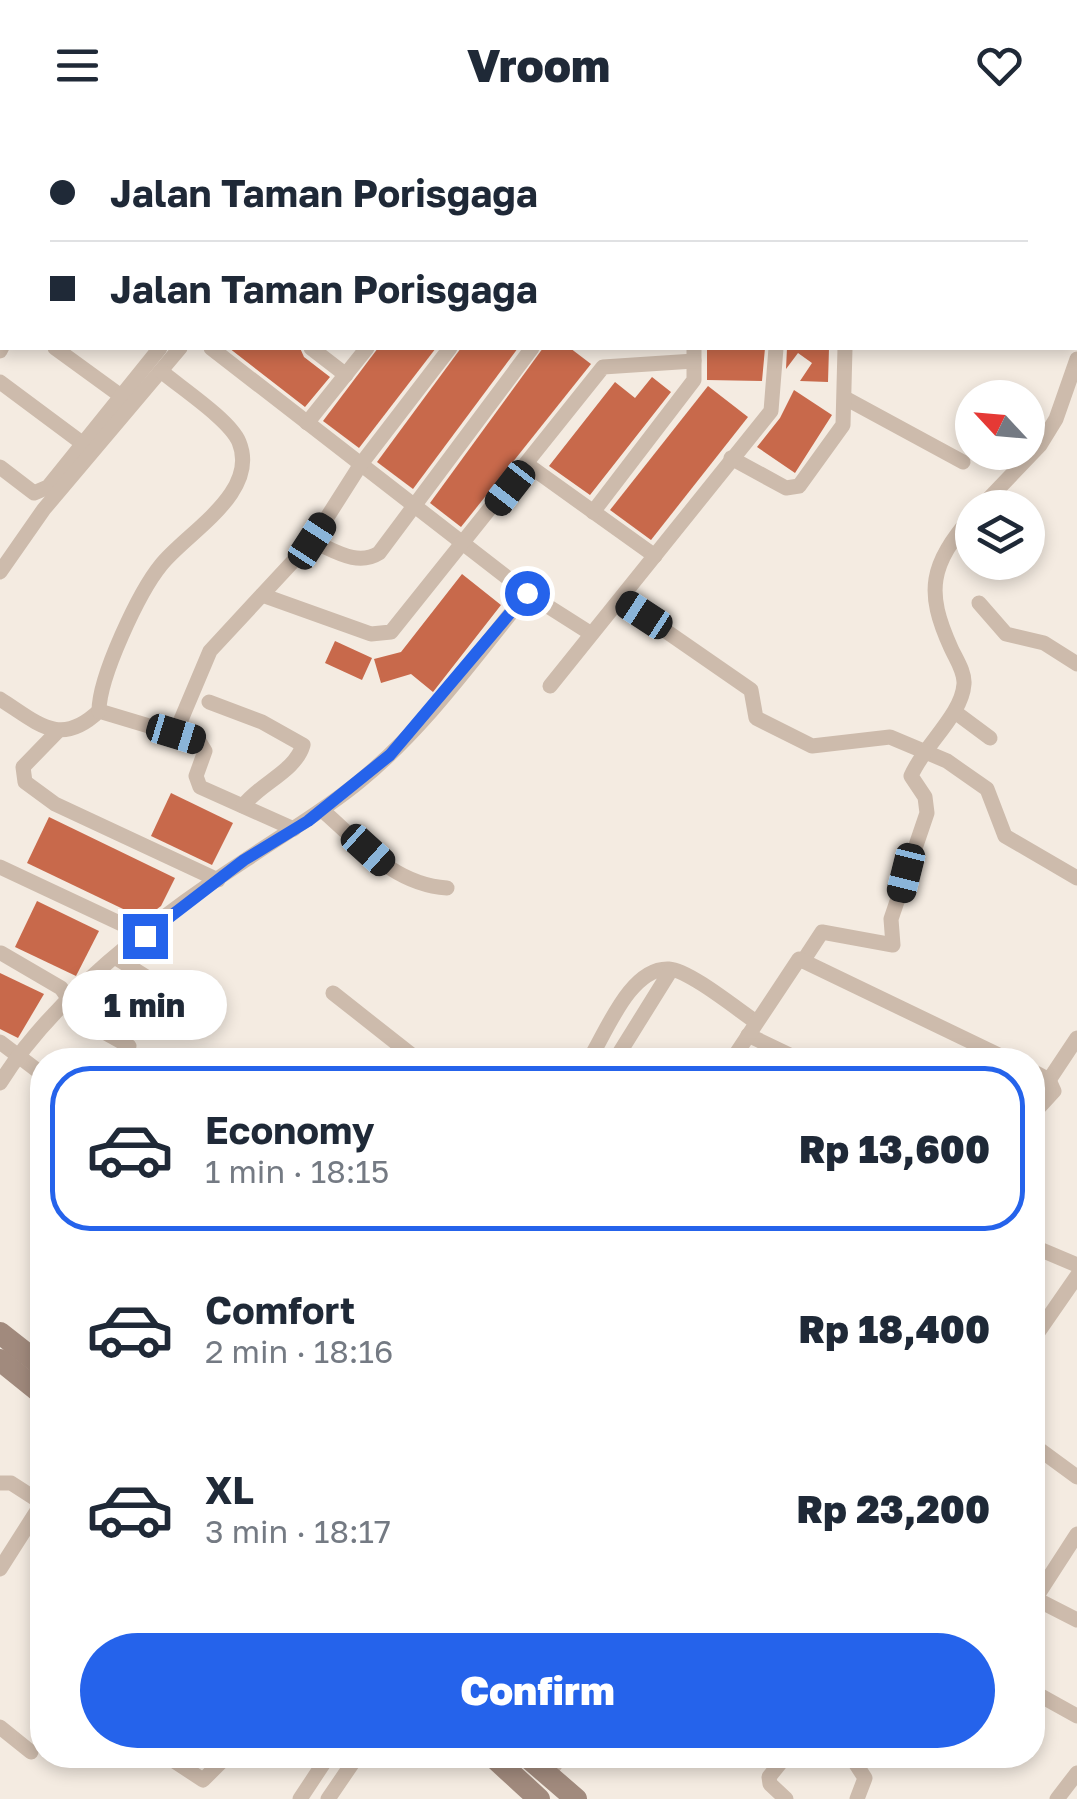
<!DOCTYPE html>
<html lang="en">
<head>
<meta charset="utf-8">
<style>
	:root { --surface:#fff; --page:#f6f6f7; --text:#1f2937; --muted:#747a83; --line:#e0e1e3; --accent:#2563eb }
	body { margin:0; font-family:"Golos Text",sans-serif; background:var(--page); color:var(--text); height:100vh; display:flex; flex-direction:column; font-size:38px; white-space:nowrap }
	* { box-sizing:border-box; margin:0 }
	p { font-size:32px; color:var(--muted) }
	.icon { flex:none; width:55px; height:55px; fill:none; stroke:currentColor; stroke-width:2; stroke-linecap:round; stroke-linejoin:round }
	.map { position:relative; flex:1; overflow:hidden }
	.details { position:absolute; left:30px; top:918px; width:1015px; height:720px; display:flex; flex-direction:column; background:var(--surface); border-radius:40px; box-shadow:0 5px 15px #0003 }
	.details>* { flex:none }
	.banner { position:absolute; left:0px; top:0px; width:1078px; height:220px; box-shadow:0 5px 15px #0003; display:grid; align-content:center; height:220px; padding:0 50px; background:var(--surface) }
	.needle { width:65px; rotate:296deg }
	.fabs { position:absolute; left:955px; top:250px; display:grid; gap:20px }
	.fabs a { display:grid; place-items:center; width:90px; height:90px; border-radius:50%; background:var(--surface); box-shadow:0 5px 15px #0003; font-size:50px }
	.end { position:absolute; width:45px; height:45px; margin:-22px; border:12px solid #2563eb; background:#fff; box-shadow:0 0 0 5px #fff }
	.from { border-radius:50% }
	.bubble { position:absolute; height:70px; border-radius:35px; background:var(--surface); box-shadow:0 5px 15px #0003; font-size:32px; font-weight:800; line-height:70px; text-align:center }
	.car { position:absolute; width:30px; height:60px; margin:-30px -15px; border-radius:12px; box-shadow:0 0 8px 2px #0007; background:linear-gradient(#222 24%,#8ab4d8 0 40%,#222 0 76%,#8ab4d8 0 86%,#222 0) }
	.banner b { display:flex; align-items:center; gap:35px; height:95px; font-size:38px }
	.banner b+b { border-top:2px solid var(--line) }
	.banner i { width:25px; height:25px; background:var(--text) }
	ul { padding:18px 0 0; list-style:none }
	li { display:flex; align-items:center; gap:30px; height:165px; margin:0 20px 15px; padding:0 30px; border:5px solid transparent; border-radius:40px }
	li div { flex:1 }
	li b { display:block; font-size:38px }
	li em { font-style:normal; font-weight:800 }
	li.active { border-color:var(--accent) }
	li>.icon { width:90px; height:90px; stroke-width:1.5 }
	.action { display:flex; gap:20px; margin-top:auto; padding:20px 50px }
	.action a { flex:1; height:115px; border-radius:60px; background:var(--accent); color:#fff; font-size:40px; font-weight:800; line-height:115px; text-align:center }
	header { display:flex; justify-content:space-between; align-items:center; height:130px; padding:0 50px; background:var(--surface); font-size:45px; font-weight:800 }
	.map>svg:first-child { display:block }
	.building { fill:#c8694b }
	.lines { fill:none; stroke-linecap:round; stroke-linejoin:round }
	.street { stroke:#cdbbac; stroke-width:15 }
	.secondary { stroke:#a18a7d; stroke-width:22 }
	.route { stroke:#2563eb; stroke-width:12 }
</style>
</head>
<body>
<header><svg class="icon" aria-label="menu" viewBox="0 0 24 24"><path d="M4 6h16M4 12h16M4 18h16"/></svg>Vroom<svg class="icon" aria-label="heart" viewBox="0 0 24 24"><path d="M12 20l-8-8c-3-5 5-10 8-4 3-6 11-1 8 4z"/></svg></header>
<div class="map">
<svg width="1077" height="1669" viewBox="0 0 1077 1669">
	<rect width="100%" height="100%" fill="#f4ebe1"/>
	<!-- building -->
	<g class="building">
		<path d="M 229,218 L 300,218 L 304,227 L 330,247 L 305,277 Z"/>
		<path d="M 378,218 L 436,218 L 359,318 L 323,291 Z"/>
		<path d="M 461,218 L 518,218 L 413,359 L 377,332 Z"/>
		<path d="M 543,218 L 570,218 L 591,234 L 461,397 L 430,373 Z"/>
		<path d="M 707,218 L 765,218 L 762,251 L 707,250 Z"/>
		<path d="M 787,218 L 829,218 L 828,252 L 800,251 L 812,233 L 798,223 L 786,239 Z"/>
		<path d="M 652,247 L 671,262 L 590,365 L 549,336 L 615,252 L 635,268 Z"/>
		<path d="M 708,256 L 748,287 L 651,410 L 610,380 Z"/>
		<path d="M 794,260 L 832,285 L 795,343 L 757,317 L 780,288 Z"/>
		<path d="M 462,444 L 501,475 L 433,562 L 411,544 L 381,553 L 374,529 L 401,522 Z"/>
		<path d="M 335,511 L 372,528 L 362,550 L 325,533 Z"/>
		<path d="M 171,663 L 233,693 L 212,735 L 151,706 Z"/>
		<path d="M 49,687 L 175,748 L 161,776 L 144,789 L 27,733 Z"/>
		<path d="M 37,771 L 99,801 L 76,846 L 15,817 Z"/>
		<path d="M 0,843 L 44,864 L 18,908 L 0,899 Z"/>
	</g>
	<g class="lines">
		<!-- street -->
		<g class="street">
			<path d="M 760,0 L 763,2"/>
			<path d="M 103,2 L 105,0"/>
			<path d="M 338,2 L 339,0"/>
			<path d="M 1075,140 L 1077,141"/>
			<path d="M 0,151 L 2,148"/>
			<path d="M 55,218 L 121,266"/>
			<path d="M 211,218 L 527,463 L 590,503"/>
			<path d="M 311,218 L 346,245"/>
			<path d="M 0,221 L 2,217"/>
			<path d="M 0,252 L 82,313"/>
			<path d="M 845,268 L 963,332"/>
			<path d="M 307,293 L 367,218"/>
			<path d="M 731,328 L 786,358 L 799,356 L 843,295 L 845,218"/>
			<path d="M 528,335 L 655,426"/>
			<path d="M 0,337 L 34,363 L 48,357 L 160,218"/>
			<path d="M 980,378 L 1040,315 L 1056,289 L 1077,229"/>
			<path d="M 593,382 L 694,250 L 694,218"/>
			<path d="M 312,411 C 334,420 357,437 379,423 L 532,218"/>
			<path d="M 0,442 L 44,379 L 180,218"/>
			<path d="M 262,465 L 371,504 L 391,502 L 603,237 L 694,231"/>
			<path d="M 621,470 L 751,560 L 756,588 L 812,616 L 890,607 L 947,631 L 987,659 L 1005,706 L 1077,748"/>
			<path d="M 979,473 L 1006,504 L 1044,513 L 1077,534"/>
			<path d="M 550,556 L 771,281 L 776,218"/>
			<path d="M 0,569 C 38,593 60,618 99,581 L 199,611 L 205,621 L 196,646 L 200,657 L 294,699"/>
			<path d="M 209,572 L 262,592 L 303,615 C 295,642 260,653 243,676"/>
			<path d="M 99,581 C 99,547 139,462 161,435 C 186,403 260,363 239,312 C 230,290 181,258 161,241"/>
			<path d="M 955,582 L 990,608"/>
			<path d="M 57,602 L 23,637 L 25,652 L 55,674 L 218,750"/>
			<path d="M 175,604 L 210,521 L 312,411 L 361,334 L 450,218"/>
			<path d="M 322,680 C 360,713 394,755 447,758"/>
			<path d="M 0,737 L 145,805"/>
			<path d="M 1,823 L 61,858 L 84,891 L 129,916"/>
			<path d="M 116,828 L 195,877"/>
			<path d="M 803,831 L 822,802 L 893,815 L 891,789 L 927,683 L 925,667 L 911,646 C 924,615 962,585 964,554 C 965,542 956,529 951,518 C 925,461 930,435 972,386"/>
			<path d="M 333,863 L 418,930"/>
			<path d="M 748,905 L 800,930"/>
			<path d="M 0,912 L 42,944"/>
			<path d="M 589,930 C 606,903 630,837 669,839 C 689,840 738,880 756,892"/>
			<path d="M 615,930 L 671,840"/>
			<path d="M 732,930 L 799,829 L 1009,930"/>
			<path d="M 1032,941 L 1049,950 L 1054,961 L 1032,985"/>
			<path d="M 1049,950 L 1077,908"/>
			<path d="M 0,953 C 54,866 161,785 247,729 C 285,703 324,681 360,651 C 425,598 474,528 527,463"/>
			<path d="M 1032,1116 L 1077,1135"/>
			<path d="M 1032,1211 L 1077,1146"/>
			<path d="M 1032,1314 L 1077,1347"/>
			<path d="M 0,1353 L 11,1353 L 42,1373"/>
			<path d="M 0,1439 L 42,1373"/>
			<path d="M 1032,1467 L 1077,1490"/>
			<path d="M 1035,1469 L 1077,1404"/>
			<path d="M 1032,1561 L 1077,1586"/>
			<path d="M 0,1597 L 31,1622"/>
			<path d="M 107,1625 L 117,1630 L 130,1625"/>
			<path d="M 165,1625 L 203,1650 L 228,1625"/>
			<path d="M 850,1625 L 865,1648 L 857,1669"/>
			<path d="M 548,1644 L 562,1625"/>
			<path d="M 300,1669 L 329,1625"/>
			<path d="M 328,1669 L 358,1625"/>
			<path d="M 786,1669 L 770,1654 L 769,1647 L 785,1627 L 801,1630 L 806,1625"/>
			<path d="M 1057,1669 L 1077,1643"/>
		</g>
		<!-- secondary -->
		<g class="secondary">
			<path d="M 0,1203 L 42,1236"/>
			<path d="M 0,1230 L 42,1264"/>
			<path d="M 491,1625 L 539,1669"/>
			<path d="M 525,1625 L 576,1669"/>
		</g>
	</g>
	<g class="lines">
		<!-- route -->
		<path class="route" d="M 145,806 L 244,730 L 308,691 L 390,625 L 527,463"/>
	</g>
</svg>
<div class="fabs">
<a><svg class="needle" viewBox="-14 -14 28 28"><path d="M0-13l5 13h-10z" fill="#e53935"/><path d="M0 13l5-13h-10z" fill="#747a83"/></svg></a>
<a><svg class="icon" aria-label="layers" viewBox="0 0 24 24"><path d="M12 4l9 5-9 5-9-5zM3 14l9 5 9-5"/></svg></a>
</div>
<i class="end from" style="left:527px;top:463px"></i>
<i class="end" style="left:145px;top:806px"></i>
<div class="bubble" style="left:62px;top:840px;width:165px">1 min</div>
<i class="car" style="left:510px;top:358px;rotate:218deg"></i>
<i class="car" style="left:312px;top:411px;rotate:33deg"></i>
<i class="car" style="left:644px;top:485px;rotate:303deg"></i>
<i class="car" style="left:176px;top:604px;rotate:107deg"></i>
<i class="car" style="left:368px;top:720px;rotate:132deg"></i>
<i class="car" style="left:906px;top:743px;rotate:194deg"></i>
<div class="banner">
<b><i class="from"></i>Jalan Taman Porisgaga</b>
<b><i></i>Jalan Taman Porisgaga</b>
</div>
<section class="details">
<ul>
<li class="active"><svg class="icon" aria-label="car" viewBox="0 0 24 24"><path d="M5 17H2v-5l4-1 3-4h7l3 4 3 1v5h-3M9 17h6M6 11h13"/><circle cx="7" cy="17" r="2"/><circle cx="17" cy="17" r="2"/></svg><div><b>Economy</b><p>1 min · 18:15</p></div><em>Rp 13,600</em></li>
<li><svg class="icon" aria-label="car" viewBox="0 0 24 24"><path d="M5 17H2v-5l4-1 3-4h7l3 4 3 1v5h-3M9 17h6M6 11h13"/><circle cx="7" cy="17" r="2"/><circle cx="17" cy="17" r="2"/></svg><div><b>Comfort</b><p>2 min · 18:16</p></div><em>Rp 18,400</em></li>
<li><svg class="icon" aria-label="car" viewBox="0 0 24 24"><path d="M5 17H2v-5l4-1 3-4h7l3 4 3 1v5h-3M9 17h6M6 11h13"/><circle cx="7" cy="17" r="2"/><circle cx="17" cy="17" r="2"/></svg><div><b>XL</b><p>3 min · 18:17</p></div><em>Rp 23,200</em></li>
</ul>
<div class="action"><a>Confirm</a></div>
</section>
</div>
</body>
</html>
